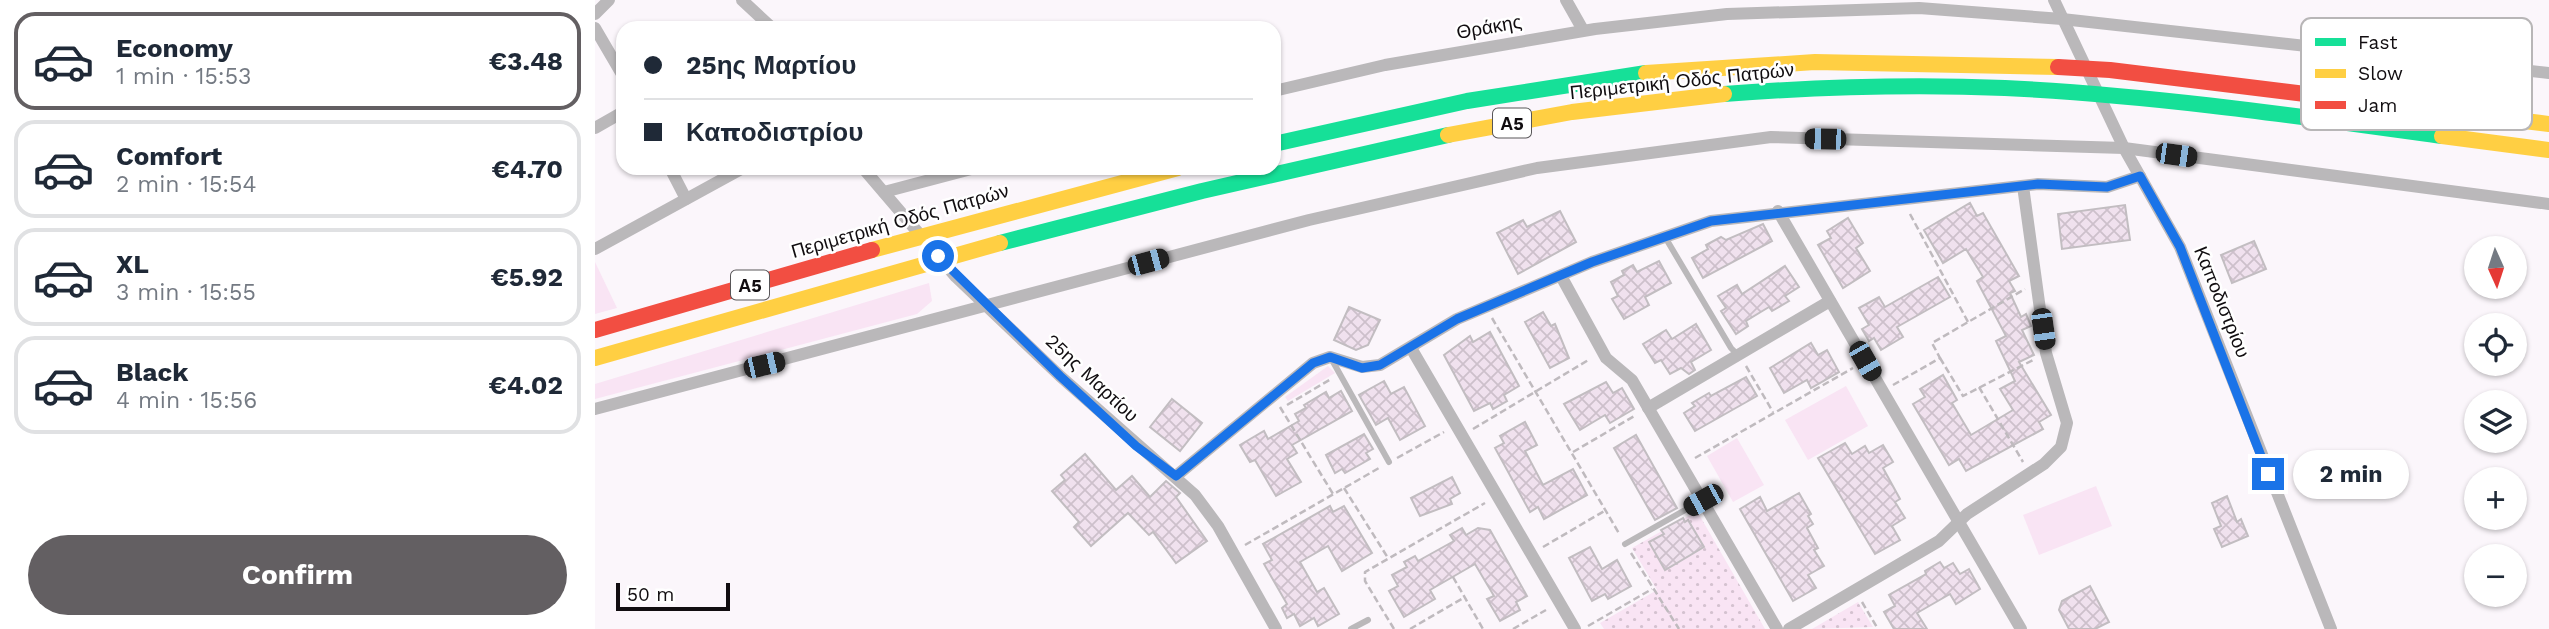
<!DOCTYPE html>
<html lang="en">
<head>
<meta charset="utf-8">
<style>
	:root { --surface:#fff; --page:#f2f2f3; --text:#1f2937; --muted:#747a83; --line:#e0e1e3; --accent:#635f62 }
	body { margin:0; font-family:"Work Sans",sans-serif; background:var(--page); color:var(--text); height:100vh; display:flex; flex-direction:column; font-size:26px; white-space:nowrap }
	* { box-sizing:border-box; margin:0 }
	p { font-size:23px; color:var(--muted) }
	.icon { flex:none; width:38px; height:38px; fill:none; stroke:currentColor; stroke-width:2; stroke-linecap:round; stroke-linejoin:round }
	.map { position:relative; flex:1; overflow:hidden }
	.drawer { display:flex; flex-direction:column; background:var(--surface); width:595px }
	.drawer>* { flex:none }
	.guide { position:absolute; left:21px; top:21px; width:665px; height:154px; border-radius:21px; box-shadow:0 2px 5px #0004; display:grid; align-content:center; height:154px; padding:0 28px; background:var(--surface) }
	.needle { width:46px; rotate:177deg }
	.buttons { position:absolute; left:1869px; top:236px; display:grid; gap:14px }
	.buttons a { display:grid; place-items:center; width:63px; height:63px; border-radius:50%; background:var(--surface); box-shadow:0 2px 5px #0004; font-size:35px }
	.scale { position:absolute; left:21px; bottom:18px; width:114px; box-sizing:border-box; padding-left:7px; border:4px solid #110d10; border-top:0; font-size:19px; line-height:24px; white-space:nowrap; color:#110d10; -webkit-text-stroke:5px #fff; paint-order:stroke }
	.end { position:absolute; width:32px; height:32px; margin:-16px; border:9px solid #1a73e8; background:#fff; box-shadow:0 0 0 4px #fff }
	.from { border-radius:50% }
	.bubble { position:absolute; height:49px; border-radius:24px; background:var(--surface); box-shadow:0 2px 5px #0004; font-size:23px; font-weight:700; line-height:49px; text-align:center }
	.car { position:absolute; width:21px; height:42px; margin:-21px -10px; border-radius:9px; box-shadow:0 0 5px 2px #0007; background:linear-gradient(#222 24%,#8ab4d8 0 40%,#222 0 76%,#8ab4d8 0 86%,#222 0) }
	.guide b { display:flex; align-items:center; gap:24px; height:66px; font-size:26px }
	.guide b+b { border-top:2px solid var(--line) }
	.guide i { width:18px; height:18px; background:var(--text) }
	ul { padding:12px 0 0; list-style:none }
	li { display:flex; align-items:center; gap:21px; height:98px; margin:0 14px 10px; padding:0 14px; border:4px solid var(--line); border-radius:21px }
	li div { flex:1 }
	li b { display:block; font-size:26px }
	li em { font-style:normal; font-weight:700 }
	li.selected { border-color:var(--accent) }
	li>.icon { width:63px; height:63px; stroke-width:1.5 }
	.cta { display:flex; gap:14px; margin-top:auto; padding:14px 28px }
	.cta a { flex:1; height:80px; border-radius:42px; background:var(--accent); color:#fff; font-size:28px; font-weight:700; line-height:80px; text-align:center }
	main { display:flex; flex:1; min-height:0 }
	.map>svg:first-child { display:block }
	.grass { fill:#f9e4f4 }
	.park { fill:url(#park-dots) }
	.building { fill:url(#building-cross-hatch); stroke:#c2bdc1; stroke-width:2 }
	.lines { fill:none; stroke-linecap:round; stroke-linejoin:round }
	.path { stroke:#bfbabe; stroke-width:2.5; stroke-dasharray:7 3.5; stroke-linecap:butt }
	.lane { stroke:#bab8ba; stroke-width:6 }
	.street { stroke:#bab8ba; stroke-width:12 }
	.fast { stroke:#16e098; stroke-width:16 }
	.slow { stroke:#ffcf43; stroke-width:16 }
	.jam { stroke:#f24e42; stroke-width:16 }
	.route { stroke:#1a73e8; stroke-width:9 }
	.labels { text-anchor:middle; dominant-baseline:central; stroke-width:5; stroke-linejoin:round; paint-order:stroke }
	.shield { fill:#fff; stroke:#585658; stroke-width:2 }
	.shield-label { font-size:18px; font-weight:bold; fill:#110d10 }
	.street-label { font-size:19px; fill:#110d10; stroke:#fff }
	.key { fill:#fff; stroke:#b8b6b7; stroke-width:2 }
	.key-label { font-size:19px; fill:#110d10 }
</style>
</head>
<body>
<main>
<section class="drawer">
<ul>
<li class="selected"><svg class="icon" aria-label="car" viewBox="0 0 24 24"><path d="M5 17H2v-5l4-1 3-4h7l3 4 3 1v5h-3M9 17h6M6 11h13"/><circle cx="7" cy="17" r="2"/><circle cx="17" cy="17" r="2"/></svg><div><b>Economy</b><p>1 min · 15:53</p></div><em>€3.48</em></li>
<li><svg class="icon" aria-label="car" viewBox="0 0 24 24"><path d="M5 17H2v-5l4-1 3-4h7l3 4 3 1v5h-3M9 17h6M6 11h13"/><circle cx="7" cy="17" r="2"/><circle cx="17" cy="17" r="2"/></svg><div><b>Comfort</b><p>2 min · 15:54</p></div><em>€4.70</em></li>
<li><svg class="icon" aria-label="car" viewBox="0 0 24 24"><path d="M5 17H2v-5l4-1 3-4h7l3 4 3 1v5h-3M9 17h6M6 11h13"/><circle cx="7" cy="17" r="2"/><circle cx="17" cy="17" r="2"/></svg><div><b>XL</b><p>3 min · 15:55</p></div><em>€5.92</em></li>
<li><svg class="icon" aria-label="car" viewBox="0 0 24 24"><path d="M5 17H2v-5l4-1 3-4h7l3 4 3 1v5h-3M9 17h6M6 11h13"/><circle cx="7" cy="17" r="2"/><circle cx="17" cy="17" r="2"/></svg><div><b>Black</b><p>4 min · 15:56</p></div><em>€4.02</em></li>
</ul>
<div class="cta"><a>Confirm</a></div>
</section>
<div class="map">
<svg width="1954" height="629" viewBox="0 0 1954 629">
	<defs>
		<pattern id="park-dots" width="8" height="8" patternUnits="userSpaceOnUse" patternTransform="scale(1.75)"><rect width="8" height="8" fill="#f9e4f4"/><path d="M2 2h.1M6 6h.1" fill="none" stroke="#d4c2d0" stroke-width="1.8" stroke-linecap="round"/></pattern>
		<pattern id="building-cross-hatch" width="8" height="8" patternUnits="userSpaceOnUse" patternTransform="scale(1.75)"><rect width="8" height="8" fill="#f0e1ee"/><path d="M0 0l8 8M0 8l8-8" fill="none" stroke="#cdc0cb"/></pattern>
	</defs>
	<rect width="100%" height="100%" fill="#fbf6fb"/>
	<!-- grass -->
	<g class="grass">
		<path d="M 0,262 L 22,308 L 0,314 Z"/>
		<path d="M 334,283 L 337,301 L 322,314 L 0,399 L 0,384 Z"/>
		<path d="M 733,366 L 740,373 L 693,401 L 690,397 Z"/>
		<path d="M 1251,386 L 1273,426 L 1213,460 L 1190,420 Z"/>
		<path d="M 1142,438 L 1169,485 L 1138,502 L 1112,456 Z"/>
		<path d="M 1501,486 L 1517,526 L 1444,555 L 1428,515 Z"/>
	</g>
	<!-- park -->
	<g class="park">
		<path d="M 1102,511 L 1170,629 L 1009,629 L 1005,623 L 1062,590 L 1037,548 Z"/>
		<path d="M 1263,602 L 1278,627 L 1217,629 Z"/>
	</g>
	<!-- building -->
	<g class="building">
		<path d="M 1375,203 L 1382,216 L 1388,213 L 1424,276 L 1414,281 L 1420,291 L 1415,293 L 1426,317 L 1431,314 L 1436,326 L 1427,330 L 1439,355 L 1424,362 L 1456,415 L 1444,422 L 1448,429 L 1371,471 L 1364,459 L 1354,465 L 1318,404 L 1330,397 L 1325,389 L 1348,375 L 1362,400 L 1357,403 L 1376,435 L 1418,410 L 1405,389 L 1420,381 L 1401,341 L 1411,336 L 1382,281 L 1388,277 L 1371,249 L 1348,263 L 1329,230 Z"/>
		<path d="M 1530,205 L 1535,240 L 1467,249 L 1463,214 Z"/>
		<path d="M 965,211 L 981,242 L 923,274 L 902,233 L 928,220 L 932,227 Z"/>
		<path d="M 1253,218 L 1268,243 L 1261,248 L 1275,271 L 1248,288 L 1223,245 L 1236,238 L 1232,231 Z"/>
		<path d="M 1168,224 L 1177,241 L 1108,278 L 1097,258 L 1113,249 L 1111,245 L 1126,237 L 1131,240 Z"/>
		<path d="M 1659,241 L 1671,269 L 1637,283 L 1626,255 Z"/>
		<path d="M 1064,261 L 1076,283 L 1050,297 L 1054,305 L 1029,319 L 1017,299 L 1023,296 L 1016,282 L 1029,275 L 1027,271 L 1038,265 L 1042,272 Z"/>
		<path d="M 1190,266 L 1204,287 L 1190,296 L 1194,301 L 1177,311 L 1174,307 L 1151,321 L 1153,326 L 1141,334 L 1126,311 L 1131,308 L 1123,296 L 1142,285 L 1147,294 Z"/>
		<path d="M 1343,277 L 1355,297 L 1302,327 L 1308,337 L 1286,350 L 1279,338 L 1274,341 L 1267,329 L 1274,325 L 1264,308 L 1284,297 L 1290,307 Z"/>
		<path d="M 754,307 L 785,320 L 773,345 L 761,350 L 739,340 Z"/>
		<path d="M 948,312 L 956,326 L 960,324 L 974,358 L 955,368 L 930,322 Z"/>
		<path d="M 1101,324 L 1116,350 L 1096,362 L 1100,370 L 1094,374 L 1086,368 L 1075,374 L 1066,360 L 1060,363 L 1048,344 L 1071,330 L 1077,339 Z"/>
		<path d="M 895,332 L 924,386 L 909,395 L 912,401 L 898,409 L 895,403 L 879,411 L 849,355 L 875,336 L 878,342 Z"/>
		<path d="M 1216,343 L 1223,355 L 1232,350 L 1244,372 L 1216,388 L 1212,380 L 1189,393 L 1175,368 Z"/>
		<path d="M 1151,377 L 1162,396 L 1100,431 L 1089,413 L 1100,406 L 1097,403 L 1114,393 L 1116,396 Z"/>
		<path d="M 789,381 L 796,394 L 809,387 L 830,426 L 805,440 L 793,418 L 781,425 L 764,395 Z"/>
		<path d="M 1011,382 L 1018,393 L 1027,388 L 1039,409 L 1015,423 L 1010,415 L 985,430 L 969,404 Z"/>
		<path d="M 746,391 L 757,411 L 697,445 L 702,453 L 692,459 L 706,482 L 681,496 L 660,460 L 655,462 L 645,445 L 669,431 L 673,439 L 704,421 L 700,414 L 711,408 L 709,405 L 731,392 L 734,398 Z"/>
		<path d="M 577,399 L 607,423 L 585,451 L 555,427 Z"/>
		<path d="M 930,422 L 942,445 L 930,451 L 948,485 L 978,469 L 992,495 L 949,519 L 943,507 L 935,512 L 900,448 L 909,443 L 905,436 Z"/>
		<path d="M 769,434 L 778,449 L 771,453 L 775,459 L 750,473 L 747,469 L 740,473 L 731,455 Z"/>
		<path d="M 1041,435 L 1082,508 L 1060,520 L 1019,448 Z"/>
		<path d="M 1250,443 L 1257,454 L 1270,446 L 1274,453 L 1288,445 L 1298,462 L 1288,468 L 1305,499 L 1300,502 L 1310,518 L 1297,526 L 1305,540 L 1280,554 L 1223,458 Z"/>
		<path d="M 490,454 L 521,490 L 537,476 L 555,497 L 571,481 L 585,493 L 581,497 L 612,541 L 581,563 L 558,532 L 554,535 L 533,513 L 496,546 L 479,527 L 484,522 L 457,491 L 470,480 L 466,475 Z"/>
		<path d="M 857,477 L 865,493 L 855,499 L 857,504 L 825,516 L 816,498 Z"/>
		<path d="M 1204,493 L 1216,514 L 1213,516 L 1218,524 L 1212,528 L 1223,548 L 1219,550 L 1229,566 L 1213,575 L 1221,588 L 1198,601 L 1145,509 L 1165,497 L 1172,511 Z"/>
		<path d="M 1632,496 L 1642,522 L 1646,519 L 1653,536 L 1627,547 L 1619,529 L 1626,526 L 1617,503 Z"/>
		<path d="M 735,506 L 738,512 L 749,506 L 777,553 L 747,571 L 733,546 L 705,562 L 722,592 L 729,588 L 744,614 L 723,626 L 719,618 L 705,626 L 699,614 L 692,618 L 687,608 L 692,604 L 669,564 L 677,560 L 668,544 Z"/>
		<path d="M 1088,518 L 1090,522 L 1093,520 L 1109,547 L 1070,570 L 1054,542 L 1069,534 L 1066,530 Z"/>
		<path d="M 867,528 L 871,535 L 883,528 L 895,530 L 932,596 L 921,602 L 925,610 L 905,621 L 892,599 L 899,596 L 880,564 L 835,590 L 840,599 L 809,617 L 794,591 L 803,586 L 797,575 L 812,567 L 809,562 L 820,556 L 823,561 L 859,541 L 855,535 Z"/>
		<path d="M 995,547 L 1007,569 L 1022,560 L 1036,586 L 1013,599 L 1010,594 L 997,601 L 974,558 Z"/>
		<path d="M 1345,562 L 1349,568 L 1358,563 L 1365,574 L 1374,569 L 1385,589 L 1361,604 L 1355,594 L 1322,613 L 1332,629 L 1299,629 L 1289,612 L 1300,606 L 1294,595 L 1331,574 L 1330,571 Z"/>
		<path d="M 1495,586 L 1514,622 L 1500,629 L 1474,629 L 1464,610 L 1467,601 Z"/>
	</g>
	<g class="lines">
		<!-- path -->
		<g class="path">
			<path d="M 1315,214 L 1373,322"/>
			<path d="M 897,318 L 1025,535"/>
			<path d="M 1345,358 L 1368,396 L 1438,360"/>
			<path d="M 1151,366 L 1178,412"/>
			<path d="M 1298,385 L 1345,358 L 1337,343 L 1430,289"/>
			<path d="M 1384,387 L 1428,462"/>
			<path d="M 692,405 L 736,379"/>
			<path d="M 685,407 L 738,494"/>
			<path d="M 878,429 L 995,359"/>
			<path d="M 978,452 L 1041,415"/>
			<path d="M 802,458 L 849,432"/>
			<path d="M 1100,458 L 1258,368"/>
			<path d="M 749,488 L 793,558"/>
			<path d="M 650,545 L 784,468"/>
			<path d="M 948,547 L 1011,510"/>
			<path d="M 1036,553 L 1084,629"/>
			<path d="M 858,577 L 888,629"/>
			<path d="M 1267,602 L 1283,629"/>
			<path d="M 993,626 L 1057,589"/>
			<path d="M 799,629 L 770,581 L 770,572 L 890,503"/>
			<path d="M 815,629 L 870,597"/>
			<path d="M 918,629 L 951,610"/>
		</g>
		<!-- lane -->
		<g class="lane">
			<path d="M 1070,237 L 1136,348 L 1143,355"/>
			<path d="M 737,360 L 794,462"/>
			<path d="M 1030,544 L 1106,501"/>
			<path d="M 756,629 L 773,620"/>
		</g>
		<!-- street -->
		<g class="street">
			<path d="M 147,0 L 177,28"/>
			<path d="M 971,0 L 988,30"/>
			<path d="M 1459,0 L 1529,148 L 1585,247 L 1736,629"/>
			<path d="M 0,14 L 14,0"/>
			<path d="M 0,28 L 28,76"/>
			<path d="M 679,91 L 790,65 L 1000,29 L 1132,14 L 1324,8 L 1467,19 L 1954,73"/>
			<path d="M 0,128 L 28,112"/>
			<path d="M 75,168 L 91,199"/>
			<path d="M 268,168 L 361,277 L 465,376 L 600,495 L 623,526 L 681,629"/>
			<path d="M 289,192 L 380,168"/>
			<path d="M 1183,211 L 1426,629"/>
			<path d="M 0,249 L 148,168"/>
			<path d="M 966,276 L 1011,358 L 1037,380 L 1182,629"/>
			<path d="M 816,348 L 980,629"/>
			<path d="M 1053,408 L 1235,301"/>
			<path d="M 0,409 L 714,220 L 942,168 L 1176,137 L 1529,148 L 1954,204"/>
			<path d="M 581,476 L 718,363 L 735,357 L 767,367 L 785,365 L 862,319 L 997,262 L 1116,221 L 1443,184 L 1512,187 L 1545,176"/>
			<path d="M 1194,629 L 1344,541 L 1372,514 L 1449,464 L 1466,447 L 1472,423 L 1451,353 L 1428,186"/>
		</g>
		<!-- fast -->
		<g class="fast">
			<path d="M 1129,94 C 1222,87 1317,84 1410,88 C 1557,95 1702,116 1847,136"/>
			<path d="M 679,144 L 872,101 L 1051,73"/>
			<path d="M 405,243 L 607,191 L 853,135"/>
		</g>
		<!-- slow -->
		<g class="slow">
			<path d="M 1051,73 L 1220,62 L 1463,67"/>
			<path d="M 1775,102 L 1954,124"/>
			<path d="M 853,135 L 977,112 L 1129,94"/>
			<path d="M 1847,136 L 1954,150"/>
			<path d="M 277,250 L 583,168"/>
			<path d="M 0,358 L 405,243"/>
		</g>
		<!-- jam -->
		<g class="jam">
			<path d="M 1463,67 L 1515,70 L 1775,102"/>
			<path d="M 0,330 L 277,250"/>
		</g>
	</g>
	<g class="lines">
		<!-- route -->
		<path class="route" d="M 343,256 L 465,376 L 541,446 L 581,476 L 718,363 L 735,357 L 767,368 L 785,365 L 862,319 L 997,262 L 1116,221 L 1443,184 L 1512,187 L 1545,176 L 1585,247 L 1673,474"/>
	</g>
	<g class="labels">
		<!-- shield labels -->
		<g class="shield">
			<rect x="898" y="108.5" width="38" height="29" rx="5"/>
			<rect x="136" y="270.5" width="38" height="29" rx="5"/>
		</g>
		<g class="shield-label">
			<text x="917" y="123">Α5</text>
			<text x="155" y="285">Α5</text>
		</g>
		<!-- street labels -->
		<g class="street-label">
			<text transform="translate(894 27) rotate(-10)">Θράκης</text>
			<text transform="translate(1087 81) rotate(-6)">Περιμετρική Οδός Πατρών</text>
			<text transform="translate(305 221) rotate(-16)">Περιμετρική Οδός Πατρών</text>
			<text transform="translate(1627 302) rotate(68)">Καποδιστρίου</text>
			<text transform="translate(497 378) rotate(43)">25ης Μαρτίου</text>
		</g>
	</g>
	<!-- legend -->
	<rect x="1706" y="18" width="231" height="112" rx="10" class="key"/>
	<rect x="1720" y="38" width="31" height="8" fill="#16e098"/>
	<rect x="1720" y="69" width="31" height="9" fill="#ffcf43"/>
	<rect x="1720" y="101" width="31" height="8" fill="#f24e42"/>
	<g class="key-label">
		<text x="1763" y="49">Fast</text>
		<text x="1763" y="80">Slow</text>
		<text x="1763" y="112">Jam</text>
	</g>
</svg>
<div class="buttons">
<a><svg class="needle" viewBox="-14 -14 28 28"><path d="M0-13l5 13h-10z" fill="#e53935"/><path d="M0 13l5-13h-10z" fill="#747a83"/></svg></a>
<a><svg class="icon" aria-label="locate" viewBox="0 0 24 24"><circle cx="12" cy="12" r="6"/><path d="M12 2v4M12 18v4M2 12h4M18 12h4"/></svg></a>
<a><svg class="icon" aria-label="layers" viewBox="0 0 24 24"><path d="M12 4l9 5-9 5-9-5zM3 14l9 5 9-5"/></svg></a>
<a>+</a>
<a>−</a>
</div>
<div class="scale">50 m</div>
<i class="end from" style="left:343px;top:256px"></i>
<i class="end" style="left:1673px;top:474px"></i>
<div class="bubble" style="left:1698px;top:450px;width:116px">2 min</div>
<i class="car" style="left:1230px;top:139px;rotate:271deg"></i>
<i class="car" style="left:1581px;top:155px;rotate:98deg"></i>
<i class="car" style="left:553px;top:262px;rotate:75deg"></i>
<i class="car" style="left:1448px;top:329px;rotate:172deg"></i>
<i class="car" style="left:1270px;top:361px;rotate:150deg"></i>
<i class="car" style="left:169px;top:365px;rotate:77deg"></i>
<i class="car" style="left:1108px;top:500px;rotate:241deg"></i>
<div class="guide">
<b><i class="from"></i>25ης Μαρτίου</b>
<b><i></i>Καποδιστρίου</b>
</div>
</div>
</main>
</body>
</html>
